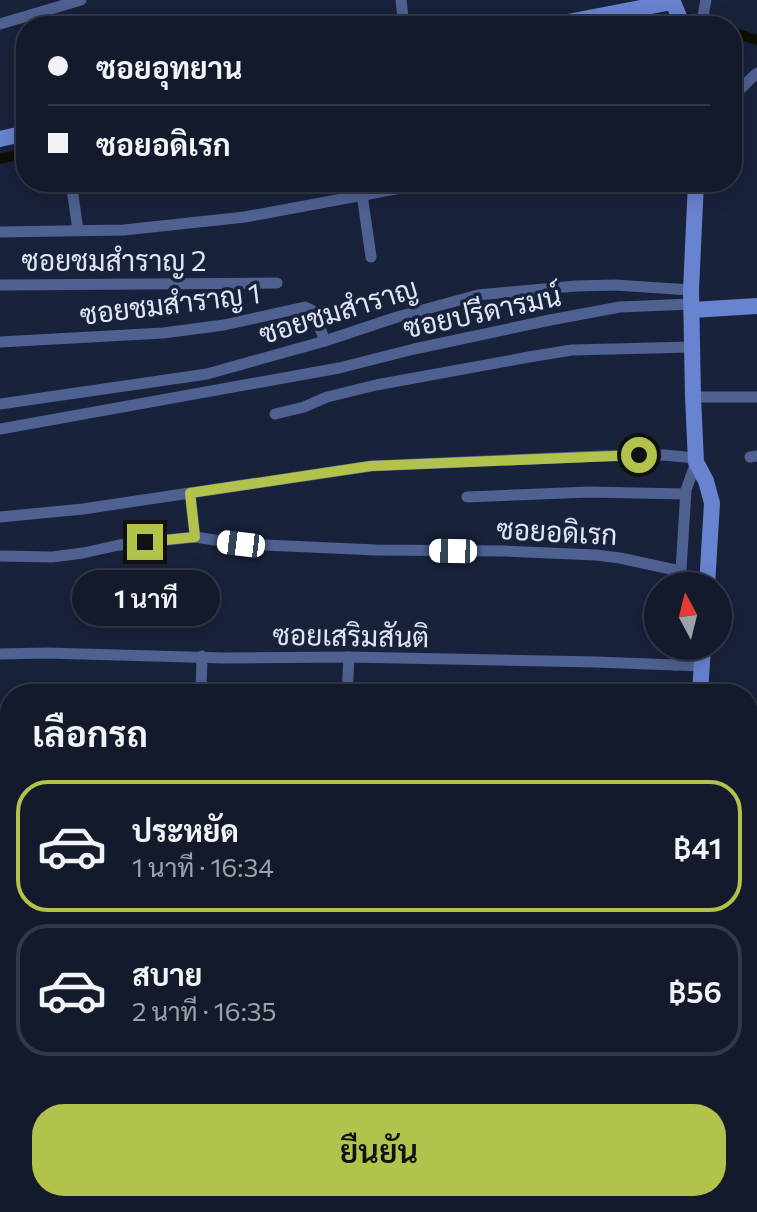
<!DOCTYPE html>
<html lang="th">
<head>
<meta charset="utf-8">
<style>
	:root { --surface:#131a2c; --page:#202738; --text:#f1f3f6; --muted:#9da1a9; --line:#323848; --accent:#b3c24b }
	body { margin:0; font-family:Commissioner,Sarabun,sans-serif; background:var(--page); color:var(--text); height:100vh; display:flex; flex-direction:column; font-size:30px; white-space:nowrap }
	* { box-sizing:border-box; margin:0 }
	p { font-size:26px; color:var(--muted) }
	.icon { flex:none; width:44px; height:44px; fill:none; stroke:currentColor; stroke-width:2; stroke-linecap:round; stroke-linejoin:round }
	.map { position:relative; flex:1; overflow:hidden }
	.sheet { position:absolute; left:0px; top:684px; width:758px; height:528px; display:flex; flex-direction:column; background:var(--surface); border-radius:32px 32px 0 0; box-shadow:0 4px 20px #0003,0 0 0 2px var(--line) }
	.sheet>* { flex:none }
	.guide { position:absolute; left:16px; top:16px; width:726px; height:176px; border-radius:32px; box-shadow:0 4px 20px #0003,0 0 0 2px var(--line); display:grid; align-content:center; height:176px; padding:0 32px; background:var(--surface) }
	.needle { width:52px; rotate:353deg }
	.fabs { position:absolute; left:644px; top:572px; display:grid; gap:16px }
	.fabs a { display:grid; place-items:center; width:88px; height:88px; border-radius:50%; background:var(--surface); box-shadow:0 4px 20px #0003,0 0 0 2px var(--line); font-size:40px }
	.end { position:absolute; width:36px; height:36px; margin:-18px; border:10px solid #b3c24b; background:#111; box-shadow:0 0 0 4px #111 }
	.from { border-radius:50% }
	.bubble { position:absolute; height:56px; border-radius:28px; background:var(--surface); box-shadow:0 4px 20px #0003,0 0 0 2px var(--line); font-size:26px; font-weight:600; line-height:56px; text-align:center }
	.car { position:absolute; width:24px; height:48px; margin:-24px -12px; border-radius:10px; box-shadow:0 0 6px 2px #0007; background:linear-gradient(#fff 24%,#345 0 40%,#fff 0 76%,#345 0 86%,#fff 0) }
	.guide b { display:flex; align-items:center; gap:28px; height:76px; font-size:30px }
	.guide b+b { border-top:2px solid var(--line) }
	.guide i { width:20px; height:20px; background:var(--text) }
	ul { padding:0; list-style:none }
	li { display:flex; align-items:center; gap:24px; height:132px; margin:0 16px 12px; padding:0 16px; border:4px solid var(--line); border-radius:32px }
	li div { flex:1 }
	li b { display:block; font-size:30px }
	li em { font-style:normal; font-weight:600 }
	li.selected { border-color:var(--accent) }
	li>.icon { width:72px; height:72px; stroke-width:1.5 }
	h2 { padding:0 32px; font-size:36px; line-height:96px }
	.cta { display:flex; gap:16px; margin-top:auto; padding:16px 32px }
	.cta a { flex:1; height:92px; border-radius:32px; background:var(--accent); color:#111; font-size:32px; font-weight:600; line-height:92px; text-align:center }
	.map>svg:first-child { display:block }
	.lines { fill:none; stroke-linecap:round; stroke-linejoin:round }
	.canal { stroke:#0c0f00; stroke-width:10 }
	.street { stroke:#4f6191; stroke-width:11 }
	.secondary { stroke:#6883d0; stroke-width:16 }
	.route { stroke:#b3c24b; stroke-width:10 }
	.labels { text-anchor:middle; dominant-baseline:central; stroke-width:7; stroke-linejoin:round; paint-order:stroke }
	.street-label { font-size:28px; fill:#dfe6f7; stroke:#19223b }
</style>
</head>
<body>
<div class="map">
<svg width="757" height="1212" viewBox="0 0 757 1212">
	<rect width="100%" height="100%" fill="#19223b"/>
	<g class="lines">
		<!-- canal -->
		<g class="canal">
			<path d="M 636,26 L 687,18 L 714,26"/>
			<path d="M 732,32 L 757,40"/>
			<path d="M 0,159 L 26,153"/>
		</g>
		<!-- street -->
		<g class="street">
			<path d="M 401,0 L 404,26"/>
			<path d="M 0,24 L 81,0"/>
			<path d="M 701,26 L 706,0"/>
			<path d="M 732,97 L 757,73"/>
			<path d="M 71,182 L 78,230"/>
			<path d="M 362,194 L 371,257"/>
			<path d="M 0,232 L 124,230 L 245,217 L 401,188 L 470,182"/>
			<path d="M 0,285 L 277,283"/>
			<path d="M 0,342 L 163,333 L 224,325 L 305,307 L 313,311 L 325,341"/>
			<path d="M 693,397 L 757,397"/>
			<path d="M 0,404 L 207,374 L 325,341 L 397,317 L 478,295 L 576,286 L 615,285 L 691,290"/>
			<path d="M 275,414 L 304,407 L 327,397 L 376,385 L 529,357 L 572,350 L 692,347"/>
			<path d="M 0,429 L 339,368 L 414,349 L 550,320 L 620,307 L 692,304"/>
			<path d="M 750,457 L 757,456"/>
			<path d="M 190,493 L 195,537"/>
			<path d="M 467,497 L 589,492 L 685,494"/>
			<path d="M 0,517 L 83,509 L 371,466 L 601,456 L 664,455 L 696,458"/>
			<path d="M 0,556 L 52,557 L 83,553 L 119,545 L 195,537 L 241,544 L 376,550 L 505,551 L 596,555 L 620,558 L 680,571"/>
			<path d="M 680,584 L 707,585"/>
			<path d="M 680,586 L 686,490 L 696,462"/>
			<path d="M 0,654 L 47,653 L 224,658 L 349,657 L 596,662 L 702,666"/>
			<path d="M 676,665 L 677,646"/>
			<path d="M 201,694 L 202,656"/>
			<path d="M 347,694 L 349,657"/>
			<path d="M 748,715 L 757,723"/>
			<path d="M 0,806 L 10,806"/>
			<path d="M 0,845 L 10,845"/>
			<path d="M 0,893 L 10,893"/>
			<path d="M 0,934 L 10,931"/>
			<path d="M 0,995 L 10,995"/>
			<path d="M 0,1097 L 10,1098"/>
			<path d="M 748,1153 L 757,1154"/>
			<path d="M 0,1156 L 10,1157"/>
			<path d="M 277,1202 L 342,1212"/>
			<path d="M 635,1202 L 637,1203 L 636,1212"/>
		</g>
		<!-- secondary -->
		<g class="secondary">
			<path d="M 672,0 L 683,26"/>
			<path d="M 547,26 L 672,2"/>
			<path d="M 0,139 L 26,133"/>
			<path d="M 696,182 L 691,290 L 693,397 L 696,462 L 706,481 L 712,503 L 707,586"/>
			<path d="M 692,310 L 757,306"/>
			<path d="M 700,694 L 703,646"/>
			<path d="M 674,1212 L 675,1202"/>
		</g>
	</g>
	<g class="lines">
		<!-- route -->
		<path class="route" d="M 145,542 L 195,537 L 190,493 L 371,466 L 639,455"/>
	</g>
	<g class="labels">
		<!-- street labels -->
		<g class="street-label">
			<text x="114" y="260">ซอยชมสำราญ 2</text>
			<text transform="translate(170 303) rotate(-7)">ซอยชมสำราญ 1</text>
			<text transform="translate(338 310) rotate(-17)">ซอยชมสำราญ</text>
			<text transform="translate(482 311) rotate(-12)">ซอยปรีดารมน์</text>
			<text transform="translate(557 531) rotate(3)">ซอยอดิเรก</text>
			<text transform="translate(351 635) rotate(1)">ซอยเสริมสันติ</text>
		</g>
	</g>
</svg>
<div class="fabs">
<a><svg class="needle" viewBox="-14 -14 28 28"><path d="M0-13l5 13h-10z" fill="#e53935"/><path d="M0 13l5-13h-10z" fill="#9da1a9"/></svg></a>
</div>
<i class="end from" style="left:639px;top:455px"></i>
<i class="end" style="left:145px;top:542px"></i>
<div class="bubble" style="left:72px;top:570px;width:148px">1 นาที</div>
<i class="car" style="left:241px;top:544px;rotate:277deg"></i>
<i class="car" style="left:453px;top:551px;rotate:271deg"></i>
<div class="guide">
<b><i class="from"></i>ซอยอุทยาน</b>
<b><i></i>ซอยอดิเรก</b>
</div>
<section class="sheet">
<h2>เลือกรถ</h2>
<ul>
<li class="selected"><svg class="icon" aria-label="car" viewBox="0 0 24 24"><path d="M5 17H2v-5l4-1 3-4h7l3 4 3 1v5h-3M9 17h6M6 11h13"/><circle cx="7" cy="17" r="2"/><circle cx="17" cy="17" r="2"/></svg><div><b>ประหยัด</b><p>1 นาที · 16:34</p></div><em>฿41</em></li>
<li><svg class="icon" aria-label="car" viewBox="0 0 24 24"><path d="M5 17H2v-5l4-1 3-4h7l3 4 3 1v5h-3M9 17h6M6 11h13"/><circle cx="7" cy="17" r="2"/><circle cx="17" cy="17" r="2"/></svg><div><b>สบาย</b><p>2 นาที · 16:35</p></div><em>฿56</em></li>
</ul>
<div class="cta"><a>ยืนยัน</a></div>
</section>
</div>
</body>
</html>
